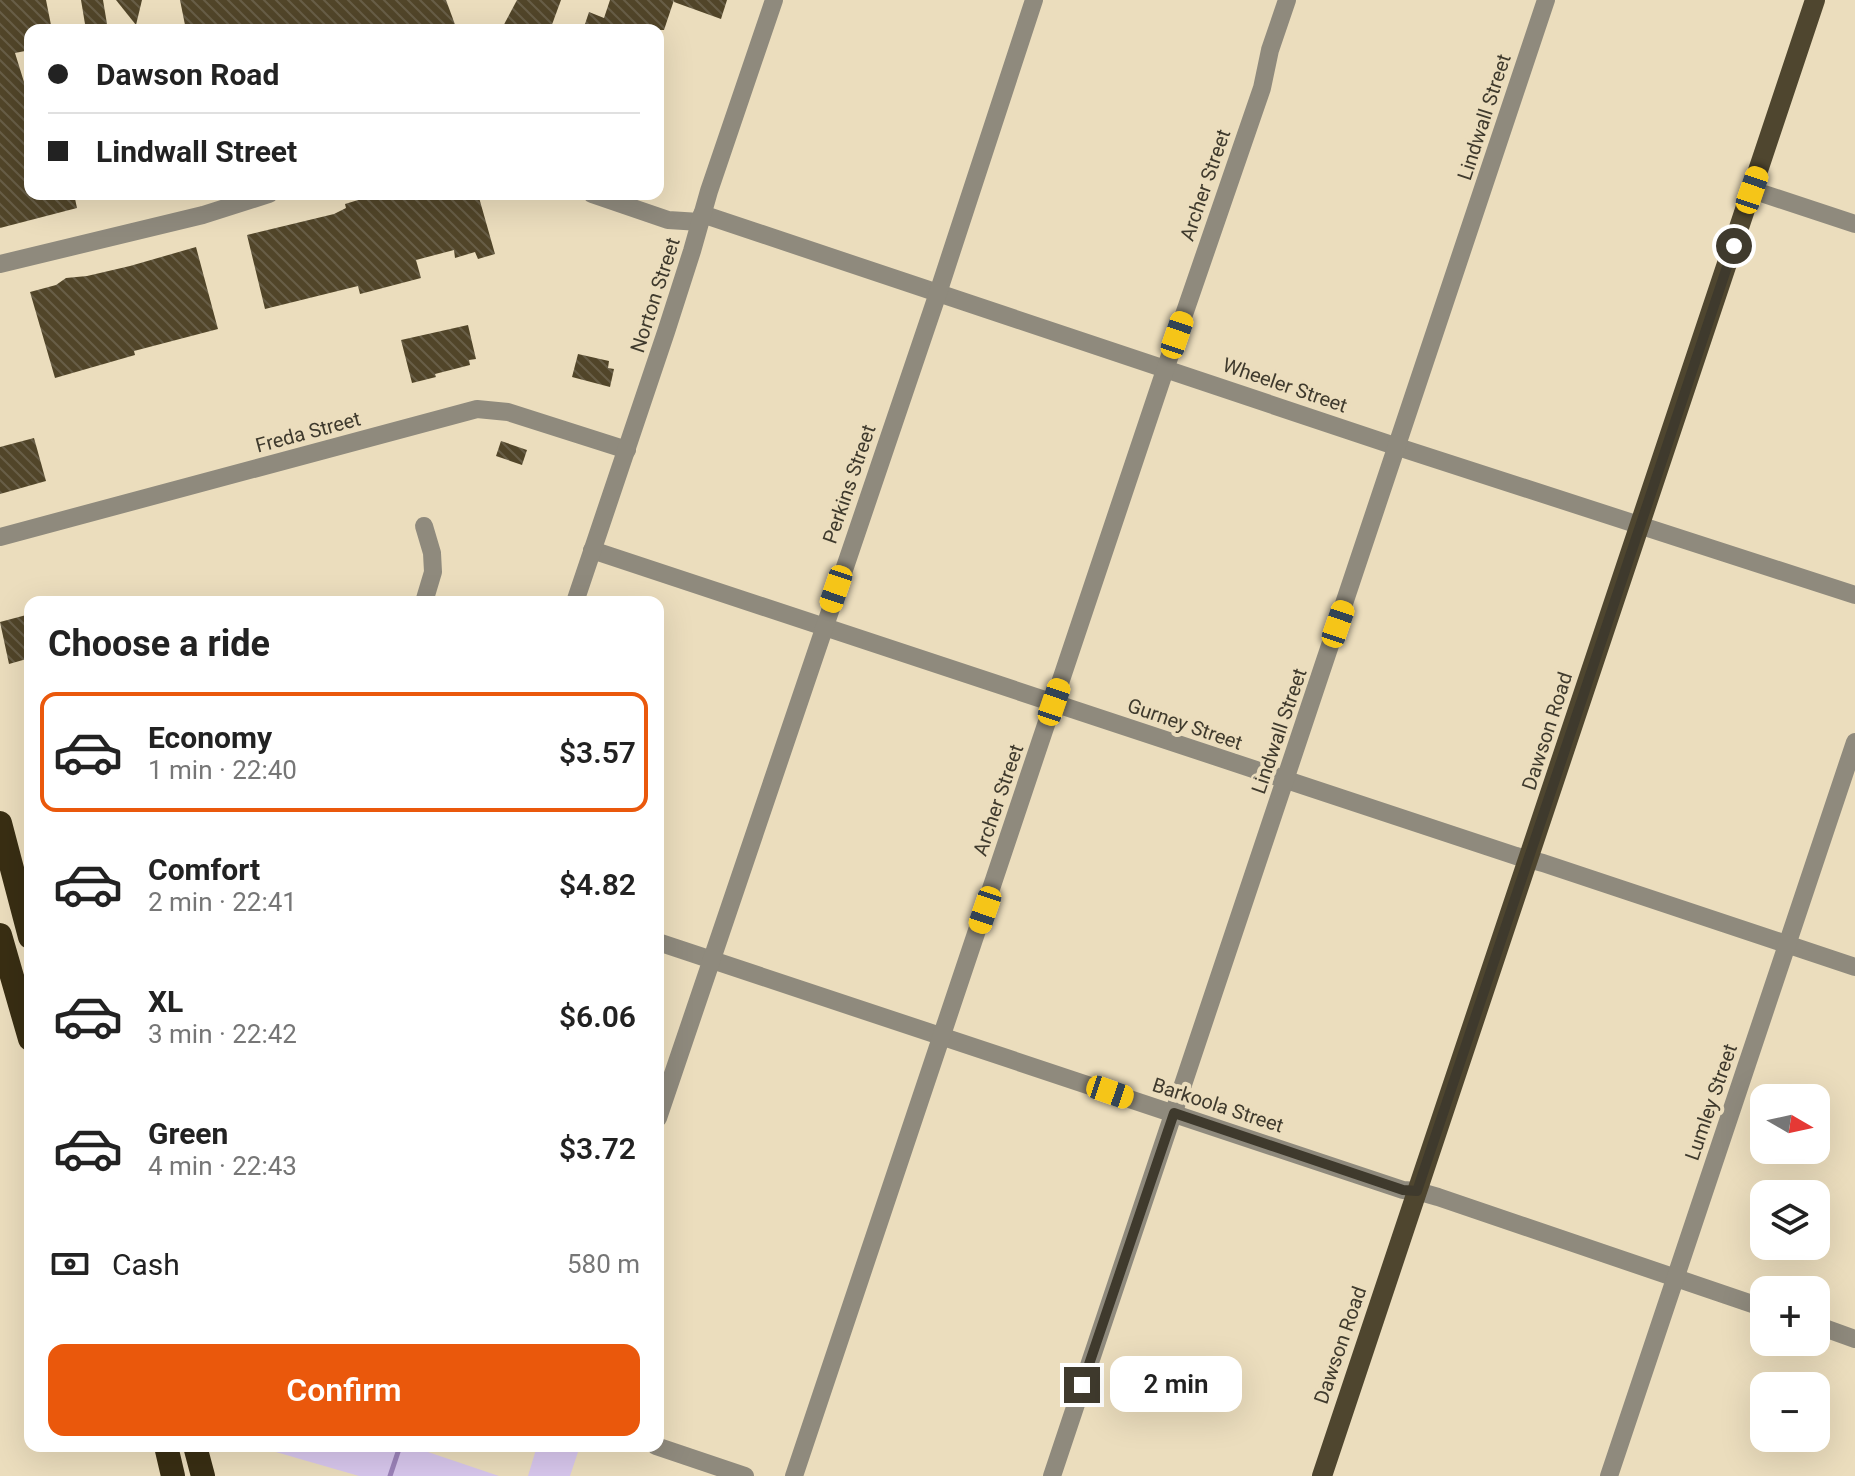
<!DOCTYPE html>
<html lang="en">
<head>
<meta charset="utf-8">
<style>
	:root { --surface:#fff; --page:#f6f6f6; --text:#222; --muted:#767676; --line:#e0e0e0; --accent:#ea580c }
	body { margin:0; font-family:Roboto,sans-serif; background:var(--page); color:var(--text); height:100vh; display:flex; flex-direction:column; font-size:30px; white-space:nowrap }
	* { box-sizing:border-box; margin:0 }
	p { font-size:26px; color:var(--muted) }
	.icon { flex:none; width:44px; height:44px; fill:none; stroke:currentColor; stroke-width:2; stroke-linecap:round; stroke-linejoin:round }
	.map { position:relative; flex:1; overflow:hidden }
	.details { position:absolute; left:24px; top:596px; width:640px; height:856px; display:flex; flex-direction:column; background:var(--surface); border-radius:16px; box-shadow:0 8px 32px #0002 }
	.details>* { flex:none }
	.banner { position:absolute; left:24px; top:24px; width:640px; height:176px; border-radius:16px; box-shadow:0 8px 32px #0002; display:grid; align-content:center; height:176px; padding:0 24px; background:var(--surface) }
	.needle { width:52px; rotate:99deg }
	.controls { position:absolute; left:1750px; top:1084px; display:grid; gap:16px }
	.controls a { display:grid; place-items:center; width:80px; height:80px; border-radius:16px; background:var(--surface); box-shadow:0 8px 32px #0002; font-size:40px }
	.end { position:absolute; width:36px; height:36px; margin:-18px; border:10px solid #3f3a2d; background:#fff; box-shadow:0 0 0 4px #fff }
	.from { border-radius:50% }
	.bubble { position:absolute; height:56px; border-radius:16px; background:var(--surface); box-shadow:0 8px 32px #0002; font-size:26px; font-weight:600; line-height:56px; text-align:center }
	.car { position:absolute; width:24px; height:48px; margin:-24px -12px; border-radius:10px; box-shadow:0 0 6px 2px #0007; background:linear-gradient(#f5c518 24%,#345 0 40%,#f5c518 0 76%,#345 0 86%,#f5c518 0) }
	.banner b { display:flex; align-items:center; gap:28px; height:76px; font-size:30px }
	.banner b+b { border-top:2px solid var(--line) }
	.banner i { width:20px; height:20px; background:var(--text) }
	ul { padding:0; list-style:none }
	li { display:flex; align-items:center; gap:24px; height:120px; margin:0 16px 12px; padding:0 8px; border:4px solid transparent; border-radius:16px }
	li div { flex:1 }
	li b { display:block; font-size:30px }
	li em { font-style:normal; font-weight:600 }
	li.current { border-color:var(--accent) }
	li>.icon { width:72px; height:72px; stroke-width:1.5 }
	h2 { padding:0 24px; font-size:36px; line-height:96px }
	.pay { display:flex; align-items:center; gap:20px; height:88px; padding:0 24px; font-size:30px }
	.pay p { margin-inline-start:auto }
	.action { display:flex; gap:16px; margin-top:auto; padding:16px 24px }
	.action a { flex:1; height:92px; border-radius:16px; background:var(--accent); color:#fff; font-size:32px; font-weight:600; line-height:92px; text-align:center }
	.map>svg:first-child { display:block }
	.green { fill:#d8c7ed }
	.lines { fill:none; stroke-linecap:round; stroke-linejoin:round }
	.stream { stroke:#9c83b9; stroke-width:5 }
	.building { fill:url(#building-back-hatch) }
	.minor { stroke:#8f8a7d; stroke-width:18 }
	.major { stroke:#4f462f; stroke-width:20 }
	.highway { stroke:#392e13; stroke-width:24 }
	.route { stroke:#3f3a2d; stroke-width:10 }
	.labels { text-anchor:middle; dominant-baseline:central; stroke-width:8; stroke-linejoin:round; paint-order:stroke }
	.street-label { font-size:20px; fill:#3f3a2d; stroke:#ebddbd }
</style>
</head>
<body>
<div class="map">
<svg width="1855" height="1476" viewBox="0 0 1855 1476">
	<defs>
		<pattern id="building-back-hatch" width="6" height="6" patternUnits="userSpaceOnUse" patternTransform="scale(2)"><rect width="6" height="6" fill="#514529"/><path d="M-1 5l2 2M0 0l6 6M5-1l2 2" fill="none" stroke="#685e47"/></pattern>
	</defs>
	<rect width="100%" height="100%" fill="#ebddbd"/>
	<!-- green -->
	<g class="green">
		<path d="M 255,1446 L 423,1446 L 422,1450 L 499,1476 L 359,1476 Z"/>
		<path d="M 537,1446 L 580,1446 L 570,1476 L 528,1476 Z"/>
	</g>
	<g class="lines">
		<!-- stream -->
		<path class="stream" d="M 390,1476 L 400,1446"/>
	</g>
	<!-- building -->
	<g class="building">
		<path d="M 0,0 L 46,0 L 52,30 L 30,30 L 30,50 L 15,53 L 24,82 L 30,81 L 30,194 L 74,194 L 77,208 L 0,228 Z"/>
		<path d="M 81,0 L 103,0 L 108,30 L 86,30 Z"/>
		<path d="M 116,0 L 142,0 L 136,25 Z"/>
		<path d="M 180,0 L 446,0 L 457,30 L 186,30 Z"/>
		<path d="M 517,0 L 561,0 L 550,30 L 501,30 Z"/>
		<path d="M 610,0 L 674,0 L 664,30 L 583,30 L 589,12 L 604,18 Z"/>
		<path d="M 674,0 L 727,0 L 721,19 L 674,2 Z"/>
		<path d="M 378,194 L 478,194 L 495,254 L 478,259 L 475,252 L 455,258 L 454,250 L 416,260 L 421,278 L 360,294 L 358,286 L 265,309 L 247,235 L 334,214 L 346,208 L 345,204 Z"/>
		<path d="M 196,247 L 218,329 L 134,351 L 135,355 L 55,378 L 30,292 L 56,285 L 66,278 L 87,276 L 130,266 Z"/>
		<path d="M 468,325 L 476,359 L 469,360 L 470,365 L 435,374 L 436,377 L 412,383 L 401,340 Z"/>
		<path d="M 578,354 L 609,361 L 608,368 L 614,369 L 610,387 L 572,377 Z"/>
		<path d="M 34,438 L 46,481 L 0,494 L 0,447 Z"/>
		<path d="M 501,441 L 527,450 L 522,465 L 496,456 Z"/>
		<path d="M 30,614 L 30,658 L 9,664 L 0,622 Z"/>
	</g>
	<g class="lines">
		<!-- minor -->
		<g class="minor">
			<path d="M 1752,190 L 1855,224"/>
			<path d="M 592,194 L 668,220 L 700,222"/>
			<path d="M 702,214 L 1398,447 L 1855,595"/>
			<path d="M 0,264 L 203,215 L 269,194"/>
			<path d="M 0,537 L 477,409 L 508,412 L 627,450"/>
			<path d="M 592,550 L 1516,856 L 1543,863 L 1855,967"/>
			<path d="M 424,602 L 433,572 L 432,553 L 424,526"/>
			<path d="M 575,602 L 666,332 L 692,251 L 709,191 L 774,0"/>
			<path d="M 658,942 L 1403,1190 L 1417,1191 L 1438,1197 L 1764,1308"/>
			<path d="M 658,1118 L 938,293 L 1034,0"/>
			<path d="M 1816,1325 L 1855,1339"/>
			<path d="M 656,1446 L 745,1476"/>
			<path d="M 794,1476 L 1168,361 L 1262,88 L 1270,50 L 1287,0"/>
			<path d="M 1052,1476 L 1546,0"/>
			<path d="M 1609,1476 L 1855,742"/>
		</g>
		<!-- major -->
		<path class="major" d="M 1322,1476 L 1815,0"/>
		<!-- highway -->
		<g class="highway">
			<path d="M 0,823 L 30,937"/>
			<path d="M 0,935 L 30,1039"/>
			<path d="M 166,1446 L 173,1476"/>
			<path d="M 195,1446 L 203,1476"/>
		</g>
	</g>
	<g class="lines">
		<!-- route -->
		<path class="route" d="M 1082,1385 L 1174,1113 L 1403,1190 L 1417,1191 L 1734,246"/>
	</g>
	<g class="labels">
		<!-- street labels -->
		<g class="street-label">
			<text transform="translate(1484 117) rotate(-72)">Lindwall Street</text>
			<text transform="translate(1205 185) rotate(-71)">Archer Street</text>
			<text transform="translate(655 295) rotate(-72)">Norton Street</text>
			<text transform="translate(1285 385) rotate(19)">Wheeler Street</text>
			<text transform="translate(308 432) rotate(-15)">Freda Street</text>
			<text transform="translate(849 484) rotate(-71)">Perkins Street</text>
			<text transform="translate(1185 724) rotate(19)">Gurney Street</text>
			<text transform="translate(1279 731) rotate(-71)">Lindwall Street</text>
			<text transform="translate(1547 731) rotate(-72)">Dawson Road</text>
			<text transform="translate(998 800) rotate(-71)">Archer Street</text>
			<text transform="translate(1711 1102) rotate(-71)">Lumley Street</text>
			<text transform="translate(1218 1105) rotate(18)">Barkoola Street</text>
			<text transform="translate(1340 1345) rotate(-71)">Dawson Road</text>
		</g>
	</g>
</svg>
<div class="controls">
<a><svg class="needle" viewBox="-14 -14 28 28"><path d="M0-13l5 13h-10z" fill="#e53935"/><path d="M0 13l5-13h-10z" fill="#767676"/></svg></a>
<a><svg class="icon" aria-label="layers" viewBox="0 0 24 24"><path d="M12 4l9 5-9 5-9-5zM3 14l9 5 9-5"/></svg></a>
<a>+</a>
<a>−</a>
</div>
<i class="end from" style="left:1734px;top:246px"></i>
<i class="end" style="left:1082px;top:1385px"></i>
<div class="bubble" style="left:1110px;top:1356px;width:132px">2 min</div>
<i class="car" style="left:1752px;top:190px;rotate:19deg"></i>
<i class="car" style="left:1177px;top:335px;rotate:19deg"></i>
<i class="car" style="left:836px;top:589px;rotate:199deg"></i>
<i class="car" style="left:1338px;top:624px;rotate:19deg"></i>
<i class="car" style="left:1054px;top:702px;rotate:19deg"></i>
<i class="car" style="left:985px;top:910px;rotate:199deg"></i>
<i class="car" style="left:1110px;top:1092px;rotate:109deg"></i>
<div class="banner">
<b><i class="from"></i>Dawson Road</b>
<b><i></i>Lindwall Street</b>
</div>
<section class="details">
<h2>Choose a ride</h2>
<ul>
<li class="current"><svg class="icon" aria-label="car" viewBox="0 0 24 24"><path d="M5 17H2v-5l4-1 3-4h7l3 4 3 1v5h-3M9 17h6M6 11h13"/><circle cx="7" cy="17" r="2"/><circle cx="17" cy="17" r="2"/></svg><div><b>Economy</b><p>1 min · 22:40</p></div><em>$3.57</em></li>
<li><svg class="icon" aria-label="car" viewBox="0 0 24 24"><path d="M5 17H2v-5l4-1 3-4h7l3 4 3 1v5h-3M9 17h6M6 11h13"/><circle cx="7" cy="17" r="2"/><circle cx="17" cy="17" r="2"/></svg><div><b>Comfort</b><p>2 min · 22:41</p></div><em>$4.82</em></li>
<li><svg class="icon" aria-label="car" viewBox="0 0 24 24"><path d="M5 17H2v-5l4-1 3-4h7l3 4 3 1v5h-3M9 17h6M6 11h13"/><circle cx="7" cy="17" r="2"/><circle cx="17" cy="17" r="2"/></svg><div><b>XL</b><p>3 min · 22:42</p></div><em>$6.06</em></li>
<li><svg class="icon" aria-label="car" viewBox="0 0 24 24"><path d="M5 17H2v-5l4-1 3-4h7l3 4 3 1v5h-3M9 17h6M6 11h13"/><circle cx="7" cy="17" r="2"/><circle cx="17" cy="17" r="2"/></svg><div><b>Green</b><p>4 min · 22:43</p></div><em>$3.72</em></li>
</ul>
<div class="pay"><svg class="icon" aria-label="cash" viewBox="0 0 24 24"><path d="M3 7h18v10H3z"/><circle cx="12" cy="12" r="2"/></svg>Cash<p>580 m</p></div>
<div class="action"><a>Confirm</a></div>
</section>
</div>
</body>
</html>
